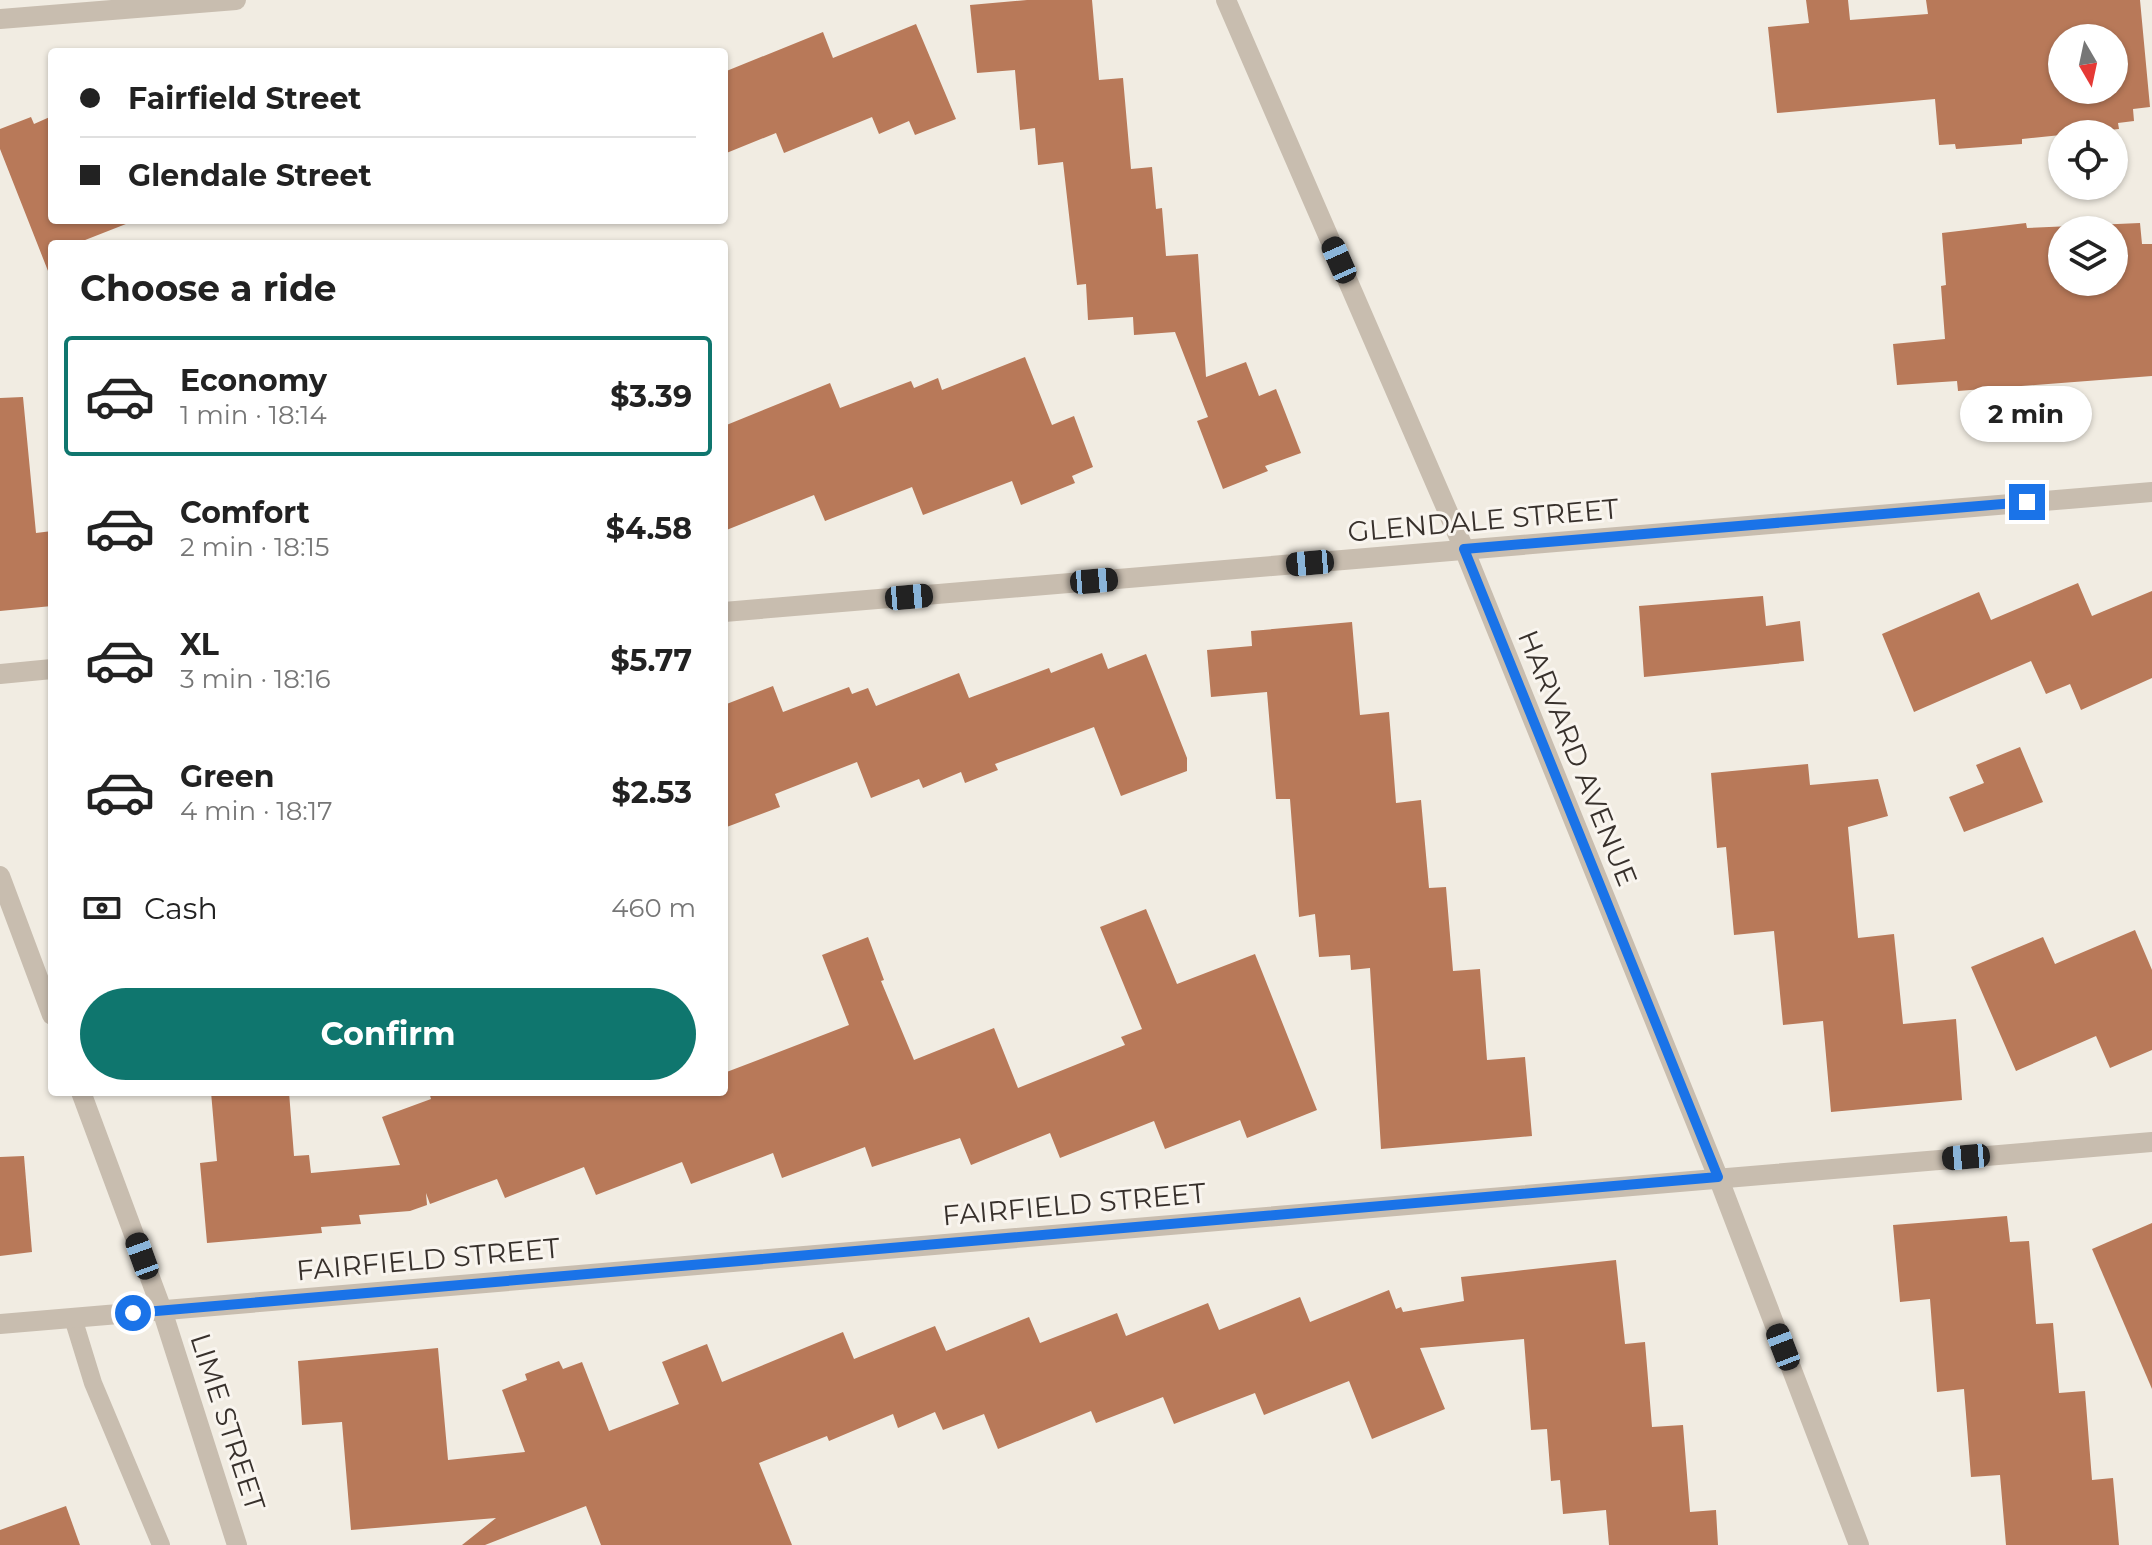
<!DOCTYPE html>
<html lang="en">
<head>
<meta charset="utf-8">
<style>
	:root { --surface:#fff; --page:#f2f2f2; --text:#222; --muted:#767676; --line:#e0e0e0; --accent:#0f766e }
	body { margin:0; font-family:Montserrat,sans-serif; background:var(--page); color:var(--text); height:100vh; display:flex; flex-direction:column; font-size:30px; white-space:nowrap }
	* { box-sizing:border-box; margin:0 }
	p { font-size:26px; color:var(--muted) }
	.icon { flex:none; width:44px; height:44px; fill:none; stroke:currentColor; stroke-width:2; stroke-linecap:round; stroke-linejoin:round }
	.map { position:relative; flex:1; overflow:hidden }
	.sheet { position:absolute; left:48px; top:240px; width:680px; height:856px; display:flex; flex-direction:column; background:var(--surface); border-radius:8px; box-shadow:0 2px 6px #0004 }
	.sheet>* { flex:none }
	.guide { position:absolute; left:48px; top:48px; width:680px; height:176px; border-radius:8px; box-shadow:0 2px 6px #0004; display:grid; align-content:center; height:176px; padding:0 32px; background:var(--surface) }
	.needle { width:52px; rotate:171deg }
	.controls { position:absolute; left:2048px; top:24px; display:grid; gap:16px }
	.controls a { display:grid; place-items:center; width:80px; height:80px; border-radius:50%; background:var(--surface); box-shadow:0 2px 6px #0004; font-size:40px }
	.end { position:absolute; width:36px; height:36px; margin:-18px; border:10px solid #1a73e8; background:#fff; box-shadow:0 0 0 4px #fff }
	.from { border-radius:50% }
	.bubble { position:absolute; height:56px; border-radius:28px; background:var(--surface); box-shadow:0 2px 6px #0004; font-size:26px; font-weight:700; line-height:56px; text-align:center }
	.car { position:absolute; width:24px; height:48px; margin:-24px -12px; border-radius:10px; box-shadow:0 0 6px 2px #0007; background:linear-gradient(#222 24%,#8ab4d8 0 40%,#222 0 76%,#8ab4d8 0 86%,#222 0) }
	.guide b { display:flex; align-items:center; gap:28px; height:76px; font-size:30px }
	.guide b+b { border-top:2px solid var(--line) }
	.guide i { width:20px; height:20px; background:var(--text) }
	ul { padding:0; list-style:none }
	li { display:flex; align-items:center; gap:24px; height:120px; margin:0 16px 12px; padding:0 16px; border:4px solid transparent; border-radius:8px }
	li div { flex:1 }
	li b { display:block; font-size:30px }
	li em { font-style:normal; font-weight:700 }
	li.on { border-color:var(--accent) }
	li>.icon { width:72px; height:72px; stroke-width:1.5 }
	h2 { padding:0 32px; font-size:36px; line-height:96px }
	.pay { display:flex; align-items:center; gap:20px; height:88px; padding:0 32px; font-size:30px }
	.pay p { margin-inline-start:auto }
	.primary-button { display:flex; gap:16px; margin-top:auto; padding:16px 32px }
	.primary-button a { flex:1; height:92px; border-radius:48px; background:var(--accent); color:#fff; font-size:32px; font-weight:700; line-height:92px; text-align:center }
	.map>svg:first-child { display:block }
	.building { fill:#b87959; fill-rule:evenodd }
	.lines { fill:none; stroke-linecap:round; stroke-linejoin:round }
	.service { stroke:#c8bdaf; stroke-width:18 }
	.minor { stroke:#c8bdaf; stroke-width:20 }
	.route { stroke:#1a73e8; stroke-width:10 }
	.labels { text-anchor:middle; dominant-baseline:central; stroke-width:6; stroke-linejoin:round; paint-order:stroke }
	.street-label { font-size:28px; fill:#38312c; stroke:#f9f5ef }
</style>
</head>
<body>
<div class="map">
<svg width="2152" height="1545" viewBox="0 0 2152 1545">
	<rect width="100%" height="100%" fill="#f1ece2"/>
	<!-- building -->
	<g class="building">
		<path d="M 1027,0 L 1092,0 L 1099,80 L 1123,78 L 1131,169 L 1152,167 L 1156,209 L 1162,208 L 1166,256 L 1198,254 L 1206,377 L 1246,362 L 1259,396 L 1276,389 L 1301,453 L 1265,466 L 1268,471 L 1223,489 L 1197,421 L 1208,417 L 1175,332 L 1134,335 L 1133,317 L 1088,320 L 1086,284 L 1077,285 L 1063,162 L 1038,165 L 1035,128 L 1020,130 L 1015,70 L 977,73 L 970,5 Z"/>
		<path d="M 1806,0 L 1848,0 L 1850,20 L 1928,14 L 1926,0 L 2140,0 L 2150,107 L 2133,109 L 2134,121 L 2118,123 L 2119,129 L 2022,139 L 2022,144 L 1956,149 L 1955,144 L 1939,145 L 1935,99 L 1777,113 L 1768,27 L 1809,23 ZM 2062,38 L 2114,38 L 2114,90 L 2062,90 Z"/>
		<path d="M 916,24 L 956,119 L 915,135 L 909,121 L 879,134 L 872,117 L 784,153 L 776,133 L 724,154 L 724,72 L 823,32 L 833,58 Z"/>
		<path d="M 52,116 L 52,220 L 131,222 L 75,244 L 52,244 L 50,276 L 0,149 L 0,129 L 31,117 L 34,124 Z"/>
		<path d="M 2026,223 L 2027,228 L 2140,223 L 2142,244 L 2152,244 L 2152,376 L 1958,391 L 1957,381 L 1897,385 L 1893,344 L 1945,339 L 1941,286 L 1946,285 L 1942,233 ZM 2062,230 L 2114,230 L 2114,282 L 2062,282 Z"/>
		<path d="M 1025,357 L 1052,425 L 1074,416 L 1093,467 L 1072,476 L 1075,483 L 1021,505 L 1012,481 L 923,515 L 912,487 L 825,521 L 814,495 L 724,531 L 724,426 L 830,383 L 840,408 L 911,381 L 914,388 L 938,378 L 942,390 Z"/>
		<path d="M 23,397 L 36,533 L 52,531 L 52,606 L 0,611 L 0,398 Z"/>
		<path d="M 2078,583 L 2092,616 L 2152,591 L 2152,678 L 2081,710 L 2070,684 L 2046,694 L 2031,661 L 1914,712 L 1882,634 L 1979,592 L 1991,620 Z"/>
		<path d="M 1763,596 L 1766,626 L 1800,621 L 1804,661 L 1644,677 L 1639,606 Z"/>
		<path d="M 1352,622 L 1360,715 L 1389,712 L 1396,803 L 1421,800 L 1429,888 L 1446,887 L 1453,971 L 1480,969 L 1487,1060 L 1525,1057 L 1532,1136 L 1381,1149 L 1370,968 L 1351,970 L 1350,955 L 1319,957 L 1315,914 L 1299,917 L 1290,799 L 1276,799 L 1267,692 L 1211,697 L 1207,650 L 1252,646 L 1251,631 Z"/>
		<path d="M 1102,653 L 1108,669 L 1146,654 L 1187,758 L 1187,771 L 1121,796 L 1094,727 L 995,764 L 998,770 L 965,783 L 961,772 L 923,788 L 919,779 L 871,798 L 857,762 L 775,794 L 780,807 L 724,828 L 724,705 L 773,686 L 783,712 L 849,687 L 852,694 L 868,688 L 876,706 L 959,673 L 969,698 L 1049,668 L 1051,673 Z"/>
		<path d="M 2020,747 L 2043,802 L 1964,832 L 1949,797 L 1984,783 L 1976,765 Z"/>
		<path d="M 1808,764 L 1810,785 L 1878,779 L 1888,816 L 1848,827 L 1858,938 L 1894,934 L 1903,1024 L 1956,1019 L 1962,1100 L 1831,1112 L 1823,1021 L 1783,1025 L 1774,931 L 1734,935 L 1726,847 L 1717,848 L 1711,773 Z"/>
		<path d="M 1146,909 L 1177,984 L 1255,954 L 1317,1110 L 1247,1138 L 1240,1120 L 1165,1149 L 1154,1121 L 1060,1158 L 1050,1133 L 971,1165 L 960,1138 L 872,1167 L 865,1147 L 782,1178 L 773,1153 L 691,1184 L 682,1162 L 596,1195 L 584,1167 L 505,1198 L 497,1179 L 430,1204 L 426,1193 L 427,1205 L 410,1211 L 359,1215 L 361,1224 L 321,1227 L 322,1233 L 207,1243 L 200,1163 L 217,1161 L 211,1092 L 289,1092 L 294,1156 L 309,1155 L 311,1173 L 400,1165 L 382,1117 L 431,1099 L 429,1092 L 724,1092 L 724,1073 L 849,1025 L 822,955 L 868,937 L 884,980 L 881,981 L 914,1060 L 994,1028 L 1018,1088 L 1125,1045 L 1121,1037 L 1142,1029 L 1100,927 Z"/>
		<path d="M 2135,930 L 2152,970 L 2152,1050 L 2110,1068 L 2096,1036 L 2016,1071 L 1971,967 L 2043,937 L 2055,964 Z"/>
		<path d="M 24,1156 L 32,1252 L 0,1256 L 0,1157 Z"/>
		<path d="M 2007,1216 L 2010,1242 L 2029,1241 L 2036,1324 L 2053,1323 L 2059,1393 L 2085,1391 L 2092,1480 L 2113,1478 L 2119,1545 L 2006,1545 L 2000,1475 L 1971,1477 L 1964,1389 L 1937,1392 L 1930,1299 L 1900,1302 L 1893,1225 Z"/>
		<path d="M 2152,1223 L 2152,1389 L 2092,1249 Z"/>
		<path d="M 1616,1260 L 1625,1344 L 1645,1342 L 1652,1427 L 1683,1425 L 1690,1512 L 1716,1510 L 1718,1545 L 1609,1545 L 1606,1510 L 1563,1514 L 1560,1480 L 1551,1481 L 1547,1429 L 1531,1430 L 1524,1339 L 1420,1348 L 1445,1409 L 1372,1439 L 1349,1381 L 1264,1415 L 1255,1393 L 1174,1424 L 1163,1397 L 1096,1423 L 1091,1411 L 998,1449 L 984,1414 L 943,1430 L 935,1412 L 898,1428 L 893,1414 L 829,1441 L 827,1436 L 759,1463 L 792,1545 L 601,1545 L 586,1506 L 485,1545 L 462,1545 L 496,1518 L 351,1530 L 342,1422 L 302,1425 L 298,1361 L 438,1348 L 448,1460 L 525,1452 L 502,1390 L 527,1380 L 525,1374 L 559,1361 L 563,1369 L 582,1362 L 609,1431 L 679,1404 L 662,1362 L 707,1344 L 722,1382 L 843,1332 L 854,1359 L 935,1326 L 946,1351 L 1029,1317 L 1040,1343 L 1117,1313 L 1126,1336 L 1208,1303 L 1219,1330 L 1300,1297 L 1310,1322 L 1389,1290 L 1396,1309 L 1401,1307 L 1403,1312 L 1464,1301 L 1461,1277 Z"/>
		<path d="M 66,1506 L 80,1545 L 0,1545 L 0,1530 Z"/>
	</g>
	<g class="lines">
		<!-- service -->
		<path class="service" d="M 73,1318 L 93,1383 L 161,1545"/>
		<!-- minor -->
		<g class="minor">
			<path d="M 1226,0 L 1464,549 L 1718,1177 L 1859,1545"/>
			<path d="M 0,19 L 236,0"/>
			<path d="M 724,612 L 2152,492"/>
			<path d="M 0,674 L 52,669"/>
			<path d="M 0,876 L 52,1015"/>
			<path d="M 81,1092 L 162,1310 L 237,1545"/>
			<path d="M 0,1324 L 2152,1142"/>
		</g>
	</g>
	<g class="lines">
		<!-- route -->
		<path class="route" d="M 133,1313 L 1718,1177 L 1464,549 L 2027,502"/>
	</g>
	<g class="labels">
		<!-- street labels -->
		<g class="street-label">
			<text transform="translate(1483 520) rotate(-5)">GLENDALE STREET</text>
			<text transform="translate(1578 758) rotate(68)">HARVARD AVENUE</text>
			<text transform="translate(1074 1204) rotate(-5)">FAIRFIELD STREET</text>
			<text transform="translate(428 1259) rotate(-5)">FAIRFIELD STREET</text>
			<text transform="translate(228 1422) rotate(72)">LIME STREET</text>
		</g>
	</g>
</svg>
<div class="controls">
<a><svg class="needle" viewBox="-14 -14 28 28"><path d="M0-13l5 13h-10z" fill="#e53935"/><path d="M0 13l5-13h-10z" fill="#767676"/></svg></a>
<a><svg class="icon" aria-label="locate" viewBox="0 0 24 24"><circle cx="12" cy="12" r="6"/><path d="M12 2v4M12 18v4M2 12h4M18 12h4"/></svg></a>
<a><svg class="icon" aria-label="layers" viewBox="0 0 24 24"><path d="M12 4l9 5-9 5-9-5zM3 14l9 5 9-5"/></svg></a>
</div>
<i class="end from" style="left:133px;top:1313px"></i>
<i class="end" style="left:2027px;top:502px"></i>
<div class="bubble" style="left:1960px;top:386px;width:132px">2 min</div>
<i class="car" style="left:1339px;top:260px;rotate:336deg"></i>
<i class="car" style="left:1310px;top:563px;rotate:265deg"></i>
<i class="car" style="left:1094px;top:581px;rotate:85deg"></i>
<i class="car" style="left:909px;top:597px;rotate:85deg"></i>
<i class="car" style="left:1966px;top:1157px;rotate:265deg"></i>
<i class="car" style="left:142px;top:1256px;rotate:340deg"></i>
<i class="car" style="left:1783px;top:1347px;rotate:339deg"></i>
<div class="guide">
<b><i class="from"></i>Fairfield Street</b>
<b><i></i>Glendale Street</b>
</div>
<section class="sheet">
<h2>Choose a ride</h2>
<ul>
<li class="on"><svg class="icon" aria-label="car" viewBox="0 0 24 24"><path d="M5 17H2v-5l4-1 3-4h7l3 4 3 1v5h-3M9 17h6M6 11h13"/><circle cx="7" cy="17" r="2"/><circle cx="17" cy="17" r="2"/></svg><div><b>Economy</b><p>1 min · 18:14</p></div><em>$3.39</em></li>
<li><svg class="icon" aria-label="car" viewBox="0 0 24 24"><path d="M5 17H2v-5l4-1 3-4h7l3 4 3 1v5h-3M9 17h6M6 11h13"/><circle cx="7" cy="17" r="2"/><circle cx="17" cy="17" r="2"/></svg><div><b>Comfort</b><p>2 min · 18:15</p></div><em>$4.58</em></li>
<li><svg class="icon" aria-label="car" viewBox="0 0 24 24"><path d="M5 17H2v-5l4-1 3-4h7l3 4 3 1v5h-3M9 17h6M6 11h13"/><circle cx="7" cy="17" r="2"/><circle cx="17" cy="17" r="2"/></svg><div><b>XL</b><p>3 min · 18:16</p></div><em>$5.77</em></li>
<li><svg class="icon" aria-label="car" viewBox="0 0 24 24"><path d="M5 17H2v-5l4-1 3-4h7l3 4 3 1v5h-3M9 17h6M6 11h13"/><circle cx="7" cy="17" r="2"/><circle cx="17" cy="17" r="2"/></svg><div><b>Green</b><p>4 min · 18:17</p></div><em>$2.53</em></li>
</ul>
<div class="pay"><svg class="icon" aria-label="cash" viewBox="0 0 24 24"><path d="M3 7h18v10H3z"/><circle cx="12" cy="12" r="2"/></svg>Cash<p>460 m</p></div>
<div class="primary-button"><a>Confirm</a></div>
</section>
</div>
</body>
</html>
